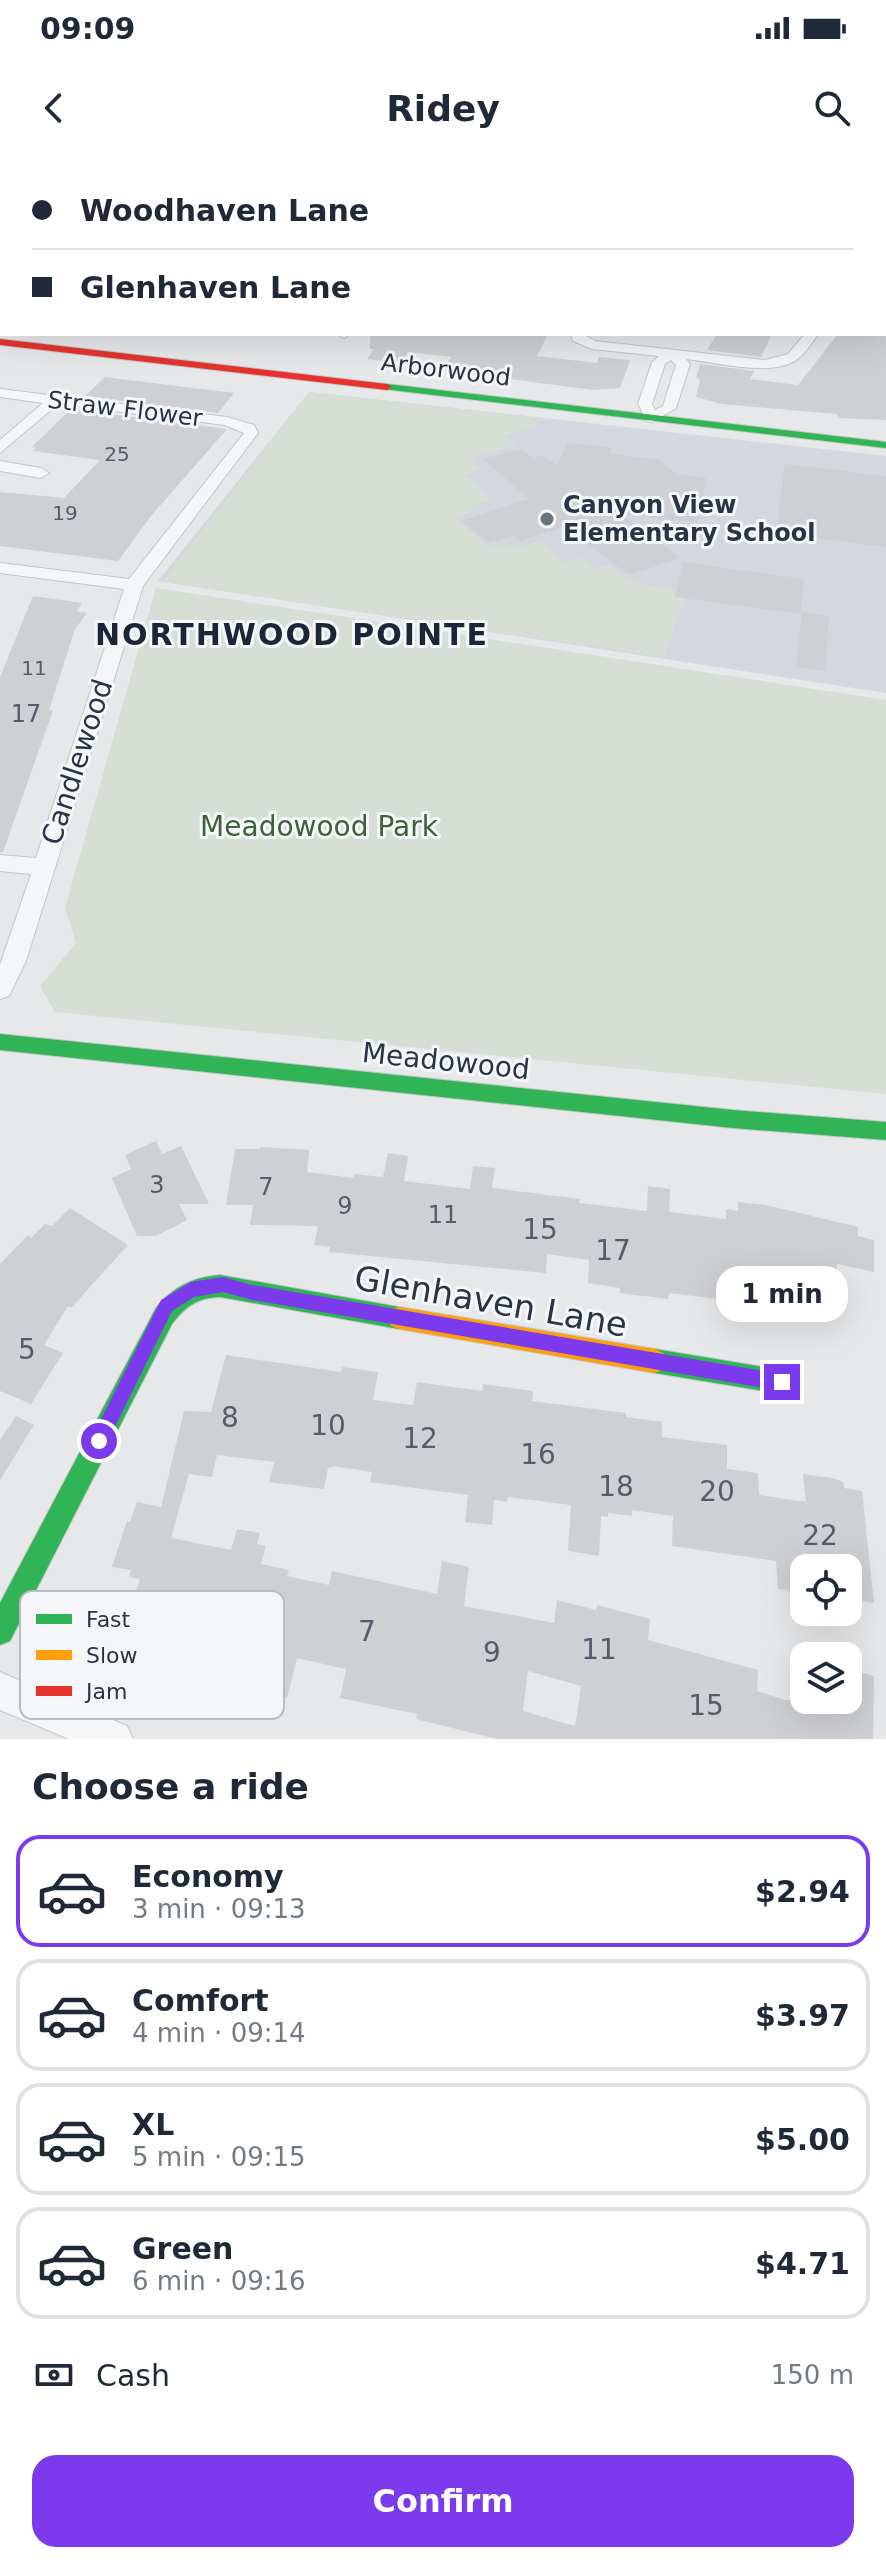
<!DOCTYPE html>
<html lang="en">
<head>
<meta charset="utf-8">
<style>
	:root { --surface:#fff; --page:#f6f6f7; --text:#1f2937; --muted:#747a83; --line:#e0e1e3; --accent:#7c3aed }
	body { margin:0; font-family:"DejaVu Sans",sans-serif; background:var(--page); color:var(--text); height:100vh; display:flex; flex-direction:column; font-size:30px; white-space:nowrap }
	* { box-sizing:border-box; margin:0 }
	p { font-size:26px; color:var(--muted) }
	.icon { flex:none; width:44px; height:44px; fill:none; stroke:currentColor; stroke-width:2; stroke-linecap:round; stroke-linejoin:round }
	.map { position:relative; height:1579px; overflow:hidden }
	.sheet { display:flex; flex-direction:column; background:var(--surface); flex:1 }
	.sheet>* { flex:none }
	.guide { position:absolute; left:0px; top:0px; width:886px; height:176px; box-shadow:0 8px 32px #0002; display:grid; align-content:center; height:176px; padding:0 32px; background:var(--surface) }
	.buttons { position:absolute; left:790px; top:1394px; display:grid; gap:16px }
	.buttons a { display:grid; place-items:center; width:72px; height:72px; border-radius:16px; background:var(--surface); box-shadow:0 8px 32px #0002; font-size:40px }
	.end { position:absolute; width:36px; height:36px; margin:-18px; border:10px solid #7c3aed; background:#fff; box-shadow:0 0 0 4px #fff }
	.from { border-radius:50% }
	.bubble { position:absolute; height:56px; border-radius:24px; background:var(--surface); box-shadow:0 8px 32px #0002; font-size:26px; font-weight:700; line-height:56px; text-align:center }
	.guide b { display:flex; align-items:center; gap:28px; height:76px; font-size:30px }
	.guide b+b { border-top:2px solid var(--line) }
	.guide i { width:20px; height:20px; background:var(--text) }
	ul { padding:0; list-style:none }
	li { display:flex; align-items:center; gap:24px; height:112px; margin:0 16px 12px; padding:0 16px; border:4px solid var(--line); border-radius:24px }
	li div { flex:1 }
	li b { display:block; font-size:30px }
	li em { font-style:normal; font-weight:700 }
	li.selected { border-color:var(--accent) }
	li>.icon { width:72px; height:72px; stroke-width:1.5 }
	h2 { padding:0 32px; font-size:36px; line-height:96px }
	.pay { display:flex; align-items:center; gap:20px; height:88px; padding:0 32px; font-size:30px }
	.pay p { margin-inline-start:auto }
	.action { display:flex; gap:16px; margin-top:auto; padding:16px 32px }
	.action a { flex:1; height:92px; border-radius:24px; background:var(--accent); color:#fff; font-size:32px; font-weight:700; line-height:92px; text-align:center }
	.status { display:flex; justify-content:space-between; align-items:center; height:56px; padding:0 40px; background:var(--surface); direction:ltr }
	.status svg { height:22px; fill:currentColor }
	header { display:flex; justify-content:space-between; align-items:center; height:104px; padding:0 32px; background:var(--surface); font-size:36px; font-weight:700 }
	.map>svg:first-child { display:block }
	.built { fill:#d4d7dd }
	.green { fill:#d6ded6 }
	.building { fill:#ced0d3; fill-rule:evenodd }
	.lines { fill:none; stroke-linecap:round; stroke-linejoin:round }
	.street-casing { stroke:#c4c6c8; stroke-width:2 }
	.fast-casing { stroke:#c4c6c8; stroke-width:2 }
	.slow-casing { stroke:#c4c6c8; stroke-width:2 }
	.jam-casing { stroke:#c4c6c8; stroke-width:2 }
	.street { fill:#f5f6f7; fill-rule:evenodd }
	.fast { fill:#30b455; fill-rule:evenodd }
	.slow { fill:#ff9f0a; fill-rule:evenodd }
	.jam { fill:#e5322d; fill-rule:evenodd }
	.route { fill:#7c3aed }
	.poi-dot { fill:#6c737f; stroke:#f4f6f9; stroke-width:3 }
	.labels { text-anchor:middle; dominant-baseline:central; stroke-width:6; stroke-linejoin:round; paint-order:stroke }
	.far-number-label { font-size:20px; fill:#545c69 }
	.far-street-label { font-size:24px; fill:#2b3445; stroke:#f4f6f9 }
	.far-poi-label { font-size:24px; font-weight:bold; fill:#2b3445; stroke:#f4f6f9; text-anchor:start }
	.number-label { font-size:24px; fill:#545c69 }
	.street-label { font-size:28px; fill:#2b3445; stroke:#f4f6f9 }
	.park-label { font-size:28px; fill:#3f6138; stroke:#f4f6f9 }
	.near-number-label { font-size:28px; fill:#545c69 }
	.far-district-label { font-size:30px; font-weight:bold; letter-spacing:2px; fill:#1d2536; stroke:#f4f6f9 }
	.near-street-label { font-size:34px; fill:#2b3445; stroke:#f4f6f9 }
	.key { fill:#f4f6f9; stroke:#b8bcc3; stroke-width:2 }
	.key-label { font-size:22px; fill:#2b3445 }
</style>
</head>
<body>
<div class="status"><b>09:09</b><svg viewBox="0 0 49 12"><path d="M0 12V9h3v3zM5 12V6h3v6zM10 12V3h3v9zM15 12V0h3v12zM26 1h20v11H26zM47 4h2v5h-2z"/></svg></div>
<header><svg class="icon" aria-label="back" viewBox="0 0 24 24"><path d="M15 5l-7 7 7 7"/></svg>Ridey<svg class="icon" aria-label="search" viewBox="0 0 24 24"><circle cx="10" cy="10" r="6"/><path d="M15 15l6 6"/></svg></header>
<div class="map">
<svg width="886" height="1579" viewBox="0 0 886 1579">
	<rect width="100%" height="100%" fill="#e6e8ea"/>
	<!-- built -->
	<path class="built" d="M 309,232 L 886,296 L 886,533 L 158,421 Z"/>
	<!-- green -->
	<g class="green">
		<path d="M 309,232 L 534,257 L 541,265 L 505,276 L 516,285 L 470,298 L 481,308 L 467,316 L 490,340 L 470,346 L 475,351 L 454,357 L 491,389 L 509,384 L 514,389 L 540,381 L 564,402 L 582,398 L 595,409 L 609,405 L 626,419 L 676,431 L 675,437 L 685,438 L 664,497 L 162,422 Z"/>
		<path d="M 156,428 L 886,540 L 886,934 L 55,852 L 40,826 L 76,783 L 65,748 Z"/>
	</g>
	<!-- building -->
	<g class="building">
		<path d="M 370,174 L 548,174 L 537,196 L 597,203 L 599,197 L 630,200 L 620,228 L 593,230 L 443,210 L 451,197 L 408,192 L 401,203 L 367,199 L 374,189 L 370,189 Z"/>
		<path d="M 717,174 L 772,174 L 761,197 L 707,190 Z"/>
		<path d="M 838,174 L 886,174 L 886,260 L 840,258 L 836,254 L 722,244 L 696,237 L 700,219 L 696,218 L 700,204 L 754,211 L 750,219 L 798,225 Z"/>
		<path d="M 105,217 L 161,224 L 234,233 L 218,253 L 85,236 Z"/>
		<path d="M 71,249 L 227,269 L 151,356 L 118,401 L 0,386 L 0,332 L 64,338 L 100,300 L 33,291 L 36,288 L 32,287 Z"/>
		<path d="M 567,283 L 612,288 L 610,294 L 657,299 L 678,314 L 706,318 L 698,363 L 621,354 L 680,398 L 629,415 L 564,367 L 519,381 L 513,375 L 489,383 L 461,361 L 529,339 L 483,299 L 522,289 L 533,298 L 543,295 L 557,306 Z"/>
		<path d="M 785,304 L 886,316 L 886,387 L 776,373 Z"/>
		<path d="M 683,402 L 804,419 L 800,454 L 675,437 Z"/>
		<path d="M 33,436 L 82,443 L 77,451 L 87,453 L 75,469 L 49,550 L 53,550 L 50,559 L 3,692 L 0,692 L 0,517 Z"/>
		<path d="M 802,452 L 829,456 L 825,511 L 796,507 Z"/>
		<path d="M 156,981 L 162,994 L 181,986 L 209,1044 L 179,1044 L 187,1060 L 156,1076 L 137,1076 L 112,1018 L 131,1009 L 125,995 Z"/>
		<path d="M 260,987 L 309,990 L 307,1012 L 353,1018 L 354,1014 L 383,1017 L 388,993 L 408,996 L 404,1021 L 470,1029 L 473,1006 L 495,1008 L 492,1028 L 580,1039 L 579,1043 L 647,1051 L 648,1026 L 670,1029 L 669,1052 L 726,1059 L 726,1049 L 738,1051 L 738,1042 L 766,1045 L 858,1067 L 858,1076 L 874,1080 L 874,1112 L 837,1104 L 836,1148 L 831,1147 L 831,1150 L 761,1137 L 761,1140 L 718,1134 L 719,1139 L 669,1133 L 668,1139 L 620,1133 L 620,1128 L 588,1123 L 589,1100 L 547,1094 L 546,1113 L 329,1092 L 330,1087 L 314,1085 L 318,1066 L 250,1065 L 253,1045 L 226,1045 L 235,989 L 260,989 Z"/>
		<path d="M 70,1048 L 128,1085 L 71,1148 L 68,1146 L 44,1185 L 63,1193 L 31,1244 L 0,1231 L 0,1104 L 28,1075 L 31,1078 L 45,1064 L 52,1066 Z"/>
		<path d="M 226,1195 L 341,1212 L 342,1207 L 378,1212 L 373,1240 L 413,1245 L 417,1222 L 482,1231 L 483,1224 L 533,1231 L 532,1241 L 626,1253 L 626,1257 L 662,1262 L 662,1277 L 727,1285 L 727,1309 L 758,1313 L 759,1335 L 806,1342 L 803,1314 L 832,1318 L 844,1322 L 844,1328 L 862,1331 L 874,1443 L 848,1439 L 848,1408 L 804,1408 L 804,1433 L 778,1429 L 776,1401 L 672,1386 L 673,1356 L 632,1350 L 632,1356 L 608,1353 L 608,1357 L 601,1356 L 599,1396 L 568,1391 L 571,1345 L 508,1337 L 507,1342 L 494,1340 L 492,1365 L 465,1362 L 468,1335 L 370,1322 L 372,1312 L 334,1306 L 328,1308 L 324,1329 L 269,1322 L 274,1302 L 217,1295 L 212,1317 L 189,1314 L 171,1378 L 231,1390 L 237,1369 L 260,1373 L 257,1384 L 266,1386 L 261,1404 L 289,1410 L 287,1416 L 329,1425 L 332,1411 L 437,1434 L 442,1401 L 469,1407 L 464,1446 L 554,1463 L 557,1440 L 596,1450 L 597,1445 L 650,1459 L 648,1480 L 758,1510 L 757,1531 L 785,1540 L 812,1540 L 844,1550 L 845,1540 L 848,1540 L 848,1509 L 874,1516 L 873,1579 L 497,1579 L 416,1559 L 417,1554 L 340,1538 L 346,1509 L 297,1498 L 287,1538 L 246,1529 L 248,1523 L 222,1517 L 223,1513 L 152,1498 L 150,1505 L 115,1497 L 140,1419 L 129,1417 L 131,1410 L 112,1407 L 127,1361 L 130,1362 L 137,1342 L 161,1347 L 184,1251 L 211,1252 ZM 204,1438 L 248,1447 L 236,1490 L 192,1481 ZM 528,1511 L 581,1526 L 575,1566 L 523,1551 Z"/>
		<path d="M 16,1256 L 34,1265 L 0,1320 L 0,1280 Z"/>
	</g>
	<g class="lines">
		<defs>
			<g id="street">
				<rect x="0" y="23" width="2" height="6"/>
				<path d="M 0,105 L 2,106 L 2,114 L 0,113 Z"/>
				<path d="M 337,174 L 350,174 L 344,178 Z"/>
				<path d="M 571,174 L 583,174 L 595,181 L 765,200 L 788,194 L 805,174 L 818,174 C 811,184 804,196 793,202 C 767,216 715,202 686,199 L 690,204 L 676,248 L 652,262 L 647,261 L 638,244 L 652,202 L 659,196 L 592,189 L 573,181 ZM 671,200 L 676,205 L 663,246 L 655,250 L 652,244 L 665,204 Z"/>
				<path d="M 0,229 L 227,257 L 254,265 L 258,273 L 143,426 L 26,801 L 9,836 L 0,839 L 0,805 L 31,714 L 0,711 L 0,695 L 36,698 L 124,429 L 0,413 L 0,403 L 129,419 L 244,273 L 225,265 L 58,244 L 0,293 L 0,280 L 43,243 L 0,237 Z"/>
				<path d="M 0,301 L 41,308 L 49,313 L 41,318 L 0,311 Z"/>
				<path d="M 0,1512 L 127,1566 L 133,1579 L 69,1579 L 0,1550 Z"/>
			</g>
			<g id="fast">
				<path d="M 100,0 L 122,0 L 125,2 L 103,2 Z"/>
				<path d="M 189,0 L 217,0 L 220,2 L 192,2 Z"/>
				<rect x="884" y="72" width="2" height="6"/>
				<path d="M 387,224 L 886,282 L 886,288 L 383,229 L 382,227 Z"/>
				<path d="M 0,874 L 733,950 L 886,962 L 886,980 L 733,968 L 0,890 Z"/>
				<path d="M 220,1115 L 399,1147 L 407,1150 L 410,1158 L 407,1166 L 399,1169 L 220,1137 C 197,1138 186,1146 172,1164 L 10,1481 L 0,1485 L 0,1443 L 156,1148 C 173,1127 193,1117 220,1115 Z"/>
				<path d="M 655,1189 L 782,1210 L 790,1214 L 794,1222 L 790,1230 L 782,1234 L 655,1213 L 647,1209 L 643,1201 L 647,1193 Z"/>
			</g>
			<path id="slow" d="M 399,1147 L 655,1189 L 663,1193 L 667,1201 L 663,1209 L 655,1213 L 399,1169 L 391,1166 L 388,1158 L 391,1150 Z"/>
			<path id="jam" d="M 0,179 L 387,224 L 392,227 L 387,230 L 0,185 Z"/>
		</defs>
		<!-- street casing -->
		<use href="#street" class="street-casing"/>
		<!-- fast casing -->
		<use href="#fast" class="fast-casing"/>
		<!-- slow casing -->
		<use href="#slow" class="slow-casing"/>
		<!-- jam casing -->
		<use href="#jam" class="jam-casing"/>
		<!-- street -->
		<use href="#street" class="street"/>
		<!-- fast -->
		<use href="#fast" class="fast"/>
		<!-- slow -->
		<use href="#slow" class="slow"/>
		<!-- jam -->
		<use href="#jam" class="jam"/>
	</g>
	<!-- route -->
	<path class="route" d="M 223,1117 L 252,1125 L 782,1214 L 788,1216 L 790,1222 L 788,1228 L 782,1231 L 252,1140 L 223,1132 L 194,1137 L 172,1151 L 105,1287 L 99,1290 L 93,1287 L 90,1281 L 93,1275 L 161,1140 L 191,1122 Z"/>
	<!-- markers -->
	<circle class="poi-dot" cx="547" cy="359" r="8"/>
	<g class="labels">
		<!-- far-number labels -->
		<g class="far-number-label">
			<text x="117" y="294">25</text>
			<text x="65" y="353">19</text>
			<text x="34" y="508">11</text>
		</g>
		<!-- far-street labels -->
		<g class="far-street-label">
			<text transform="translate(446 210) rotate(7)">Arborwood</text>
			<text transform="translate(125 249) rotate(7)">Straw Flower</text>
		</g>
		<!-- far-poi labels -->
		<g class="far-poi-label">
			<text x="563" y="345">Canyon View<tspan x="563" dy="28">Elementary School</tspan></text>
		</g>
		<!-- number labels -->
		<g class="number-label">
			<text x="26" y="554">17</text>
			<text x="157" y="1025">3</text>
			<text x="266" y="1027">7</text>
			<text x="345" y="1046">9</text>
			<text x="443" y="1055">11</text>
		</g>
		<!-- street labels -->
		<g class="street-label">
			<text transform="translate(77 602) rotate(-72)">Candlewood</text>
			<text transform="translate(446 901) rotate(6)">Meadowood</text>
		</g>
		<!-- park labels -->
		<g class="park-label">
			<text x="319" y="666">Meadowood Park</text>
		</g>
		<!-- near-number labels -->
		<g class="near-number-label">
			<text x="540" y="1069">15</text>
			<text x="613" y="1090">17</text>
			<text x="27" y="1189">5</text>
			<text x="230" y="1257">8</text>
			<text x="328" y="1265">10</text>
			<text x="420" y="1278">12</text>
			<text x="538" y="1294">16</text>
			<text x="616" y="1326">18</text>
			<text x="717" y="1331">20</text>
			<text x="820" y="1375">22</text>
			<text x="367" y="1471">7</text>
			<text x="599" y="1489">11</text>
			<text x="492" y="1492">9</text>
			<text x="706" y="1545">15</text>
		</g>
		<!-- far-district labels -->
		<g class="far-district-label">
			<text x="292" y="474">NORTHWOOD POINTE</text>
		</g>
		<!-- near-street labels -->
		<g class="near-street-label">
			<text transform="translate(491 1141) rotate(10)">Glenhaven Lane</text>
		</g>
	</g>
	<!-- legend -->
	<rect x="20" y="1431" width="264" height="128" rx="12" class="key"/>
	<rect x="36" y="1454" width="36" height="10" fill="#30b455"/>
	<rect x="36" y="1490" width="36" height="10" fill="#ff9f0a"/>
	<rect x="36" y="1526" width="36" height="10" fill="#e5322d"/>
	<g class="key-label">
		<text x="86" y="1467">Fast</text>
		<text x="86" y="1503">Slow</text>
		<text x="86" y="1539">Jam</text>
	</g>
</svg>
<div class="buttons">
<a><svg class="icon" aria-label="locate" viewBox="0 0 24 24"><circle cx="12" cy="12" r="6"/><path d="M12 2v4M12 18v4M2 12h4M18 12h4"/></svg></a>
<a><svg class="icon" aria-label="layers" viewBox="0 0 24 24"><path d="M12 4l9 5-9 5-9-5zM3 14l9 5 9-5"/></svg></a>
</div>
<i class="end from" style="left:99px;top:1281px"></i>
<i class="end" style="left:782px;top:1222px"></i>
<div class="bubble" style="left:716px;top:1106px;width:132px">1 min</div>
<div class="guide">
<b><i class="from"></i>Woodhaven Lane</b>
<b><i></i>Glenhaven Lane</b>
</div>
</div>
<section class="sheet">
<h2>Choose a ride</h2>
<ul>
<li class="selected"><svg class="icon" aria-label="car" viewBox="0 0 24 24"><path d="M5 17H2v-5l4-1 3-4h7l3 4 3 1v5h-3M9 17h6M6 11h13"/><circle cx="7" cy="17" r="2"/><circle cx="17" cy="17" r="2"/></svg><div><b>Economy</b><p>3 min · 09:13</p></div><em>$2.94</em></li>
<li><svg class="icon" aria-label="car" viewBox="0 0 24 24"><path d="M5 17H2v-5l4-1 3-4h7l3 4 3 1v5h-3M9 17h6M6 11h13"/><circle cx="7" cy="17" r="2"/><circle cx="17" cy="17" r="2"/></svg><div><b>Comfort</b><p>4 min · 09:14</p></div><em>$3.97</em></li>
<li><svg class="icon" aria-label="car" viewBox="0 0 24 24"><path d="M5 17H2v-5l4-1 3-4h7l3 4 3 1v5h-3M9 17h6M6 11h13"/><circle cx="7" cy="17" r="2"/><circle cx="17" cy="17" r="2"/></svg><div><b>XL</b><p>5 min · 09:15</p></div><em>$5.00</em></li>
<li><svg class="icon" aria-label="car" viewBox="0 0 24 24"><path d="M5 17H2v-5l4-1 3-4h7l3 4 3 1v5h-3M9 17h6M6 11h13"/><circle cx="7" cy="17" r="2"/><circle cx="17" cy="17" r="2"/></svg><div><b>Green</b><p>6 min · 09:16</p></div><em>$4.71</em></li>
</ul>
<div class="pay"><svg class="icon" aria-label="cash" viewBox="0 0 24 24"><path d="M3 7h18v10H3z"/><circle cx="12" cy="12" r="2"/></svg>Cash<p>150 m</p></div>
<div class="action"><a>Confirm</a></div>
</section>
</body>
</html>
